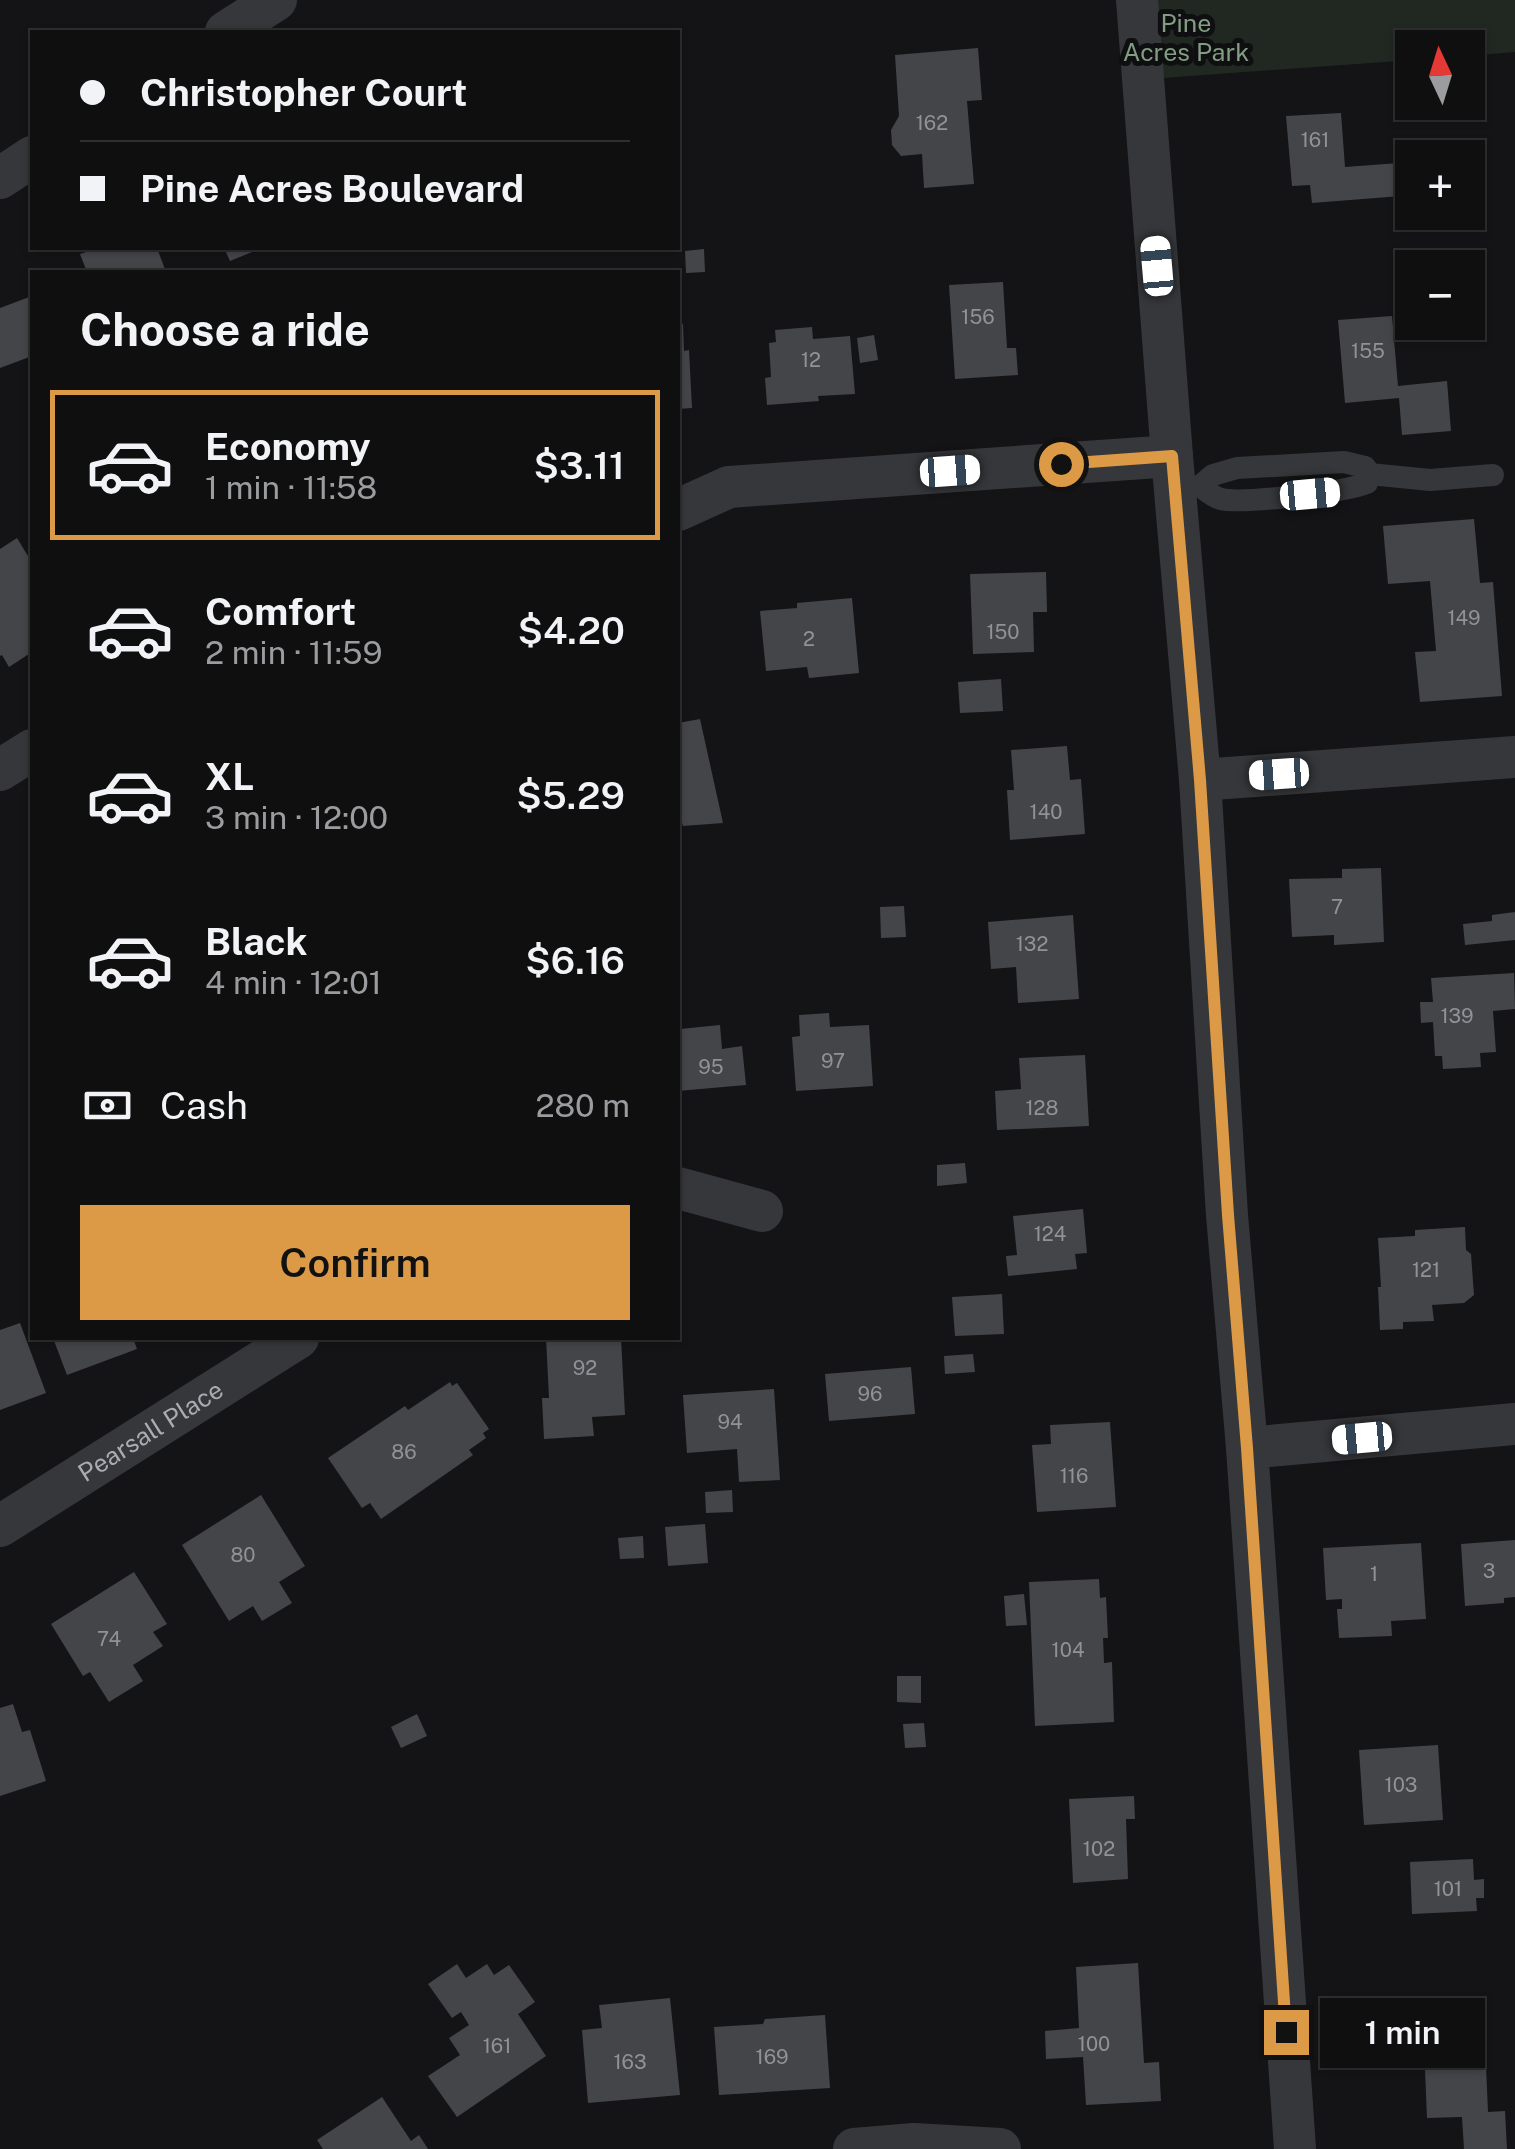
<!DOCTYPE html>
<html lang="en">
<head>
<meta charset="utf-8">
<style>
	:root { --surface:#0f0f10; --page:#181819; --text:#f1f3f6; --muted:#9b9c9f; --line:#2f2f30; --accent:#dc9a46 }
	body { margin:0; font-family:"Public Sans",sans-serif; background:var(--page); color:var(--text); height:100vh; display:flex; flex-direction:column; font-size:38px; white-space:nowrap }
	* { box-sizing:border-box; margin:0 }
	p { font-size:32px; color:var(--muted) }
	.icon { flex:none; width:55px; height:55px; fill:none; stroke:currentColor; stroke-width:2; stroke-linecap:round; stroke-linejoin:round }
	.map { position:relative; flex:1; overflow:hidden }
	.drawer { position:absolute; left:30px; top:270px; width:650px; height:1070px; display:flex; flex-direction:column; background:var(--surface); border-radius:0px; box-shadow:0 2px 8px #0004,0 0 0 2px var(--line) }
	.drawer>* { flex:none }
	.hud { position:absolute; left:30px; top:30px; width:650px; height:220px; border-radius:0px; box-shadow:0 2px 8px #0004,0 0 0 2px var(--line); display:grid; align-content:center; height:220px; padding:0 50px; background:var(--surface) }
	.needle { width:65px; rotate:356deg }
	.buttons { position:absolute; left:1395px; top:30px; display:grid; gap:20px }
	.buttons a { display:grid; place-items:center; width:90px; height:90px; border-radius:0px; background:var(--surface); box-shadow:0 2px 8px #0004,0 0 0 2px var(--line); font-size:50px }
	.end { position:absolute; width:45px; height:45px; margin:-22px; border:12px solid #dc9a46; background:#111; box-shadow:0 0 0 5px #111 }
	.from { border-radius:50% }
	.bubble { position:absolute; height:70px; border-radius:0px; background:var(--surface); box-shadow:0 2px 8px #0004,0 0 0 2px var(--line); font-size:32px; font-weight:600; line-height:70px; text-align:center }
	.car { position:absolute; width:30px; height:60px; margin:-30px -15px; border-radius:12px; box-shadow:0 0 8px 2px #0007; background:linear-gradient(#fff 24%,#345 0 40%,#fff 0 76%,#345 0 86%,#fff 0) }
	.hud b { display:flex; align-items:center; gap:35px; height:95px; font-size:38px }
	.hud b+b { border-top:2px solid var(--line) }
	.hud i { width:25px; height:25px; background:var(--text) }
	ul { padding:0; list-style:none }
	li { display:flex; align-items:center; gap:30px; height:150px; margin:0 20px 15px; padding:0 30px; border:5px solid transparent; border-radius:0px }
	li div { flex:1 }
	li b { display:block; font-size:38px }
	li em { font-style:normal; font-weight:600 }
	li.active { border-color:var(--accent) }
	li>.icon { width:90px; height:90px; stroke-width:1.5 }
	h2 { padding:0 50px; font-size:45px; line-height:120px }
	.pay { display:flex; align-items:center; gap:25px; height:110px; padding:0 50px; font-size:38px }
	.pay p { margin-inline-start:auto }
	.button { display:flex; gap:20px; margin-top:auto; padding:20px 50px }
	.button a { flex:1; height:115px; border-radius:0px; background:var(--accent); color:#111; font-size:40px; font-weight:600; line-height:115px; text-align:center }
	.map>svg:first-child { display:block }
	.green { fill:#212821 }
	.building { fill:#434548 }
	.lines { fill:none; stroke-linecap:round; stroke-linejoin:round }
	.lane { stroke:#36373a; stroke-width:22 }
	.street { stroke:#36373a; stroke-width:42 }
	.route { stroke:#dc9a46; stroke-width:12 }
	.labels { text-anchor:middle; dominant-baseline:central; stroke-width:10; stroke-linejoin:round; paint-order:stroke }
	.number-label { font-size:20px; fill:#8f9399 }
	.park-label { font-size:25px; fill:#829d81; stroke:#0f0f11 }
	.street-label { font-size:25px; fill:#a8adb4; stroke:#0f0f11 }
</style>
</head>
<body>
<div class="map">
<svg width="1515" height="2149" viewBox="0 0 1515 2149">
	<rect width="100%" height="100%" fill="#141416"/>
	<!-- green -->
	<path class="green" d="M 1144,0 L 1515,0 L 1515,52 L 1468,56 L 1468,48 L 1412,48 L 1412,60 L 1149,79 Z"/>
	<!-- building -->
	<g class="building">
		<path d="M 978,48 L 982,100 L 967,101 L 974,184 L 924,188 L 922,154 L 901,156 L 892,145 L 891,130 L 899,116 L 895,55 Z"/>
		<path d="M 1341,113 L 1345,167 L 1399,163 L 1401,196 L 1312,203 L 1310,185 L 1292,186 L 1286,116 Z"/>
		<path d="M 99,248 L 157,248 L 166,272 L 87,272 L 80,254 Z"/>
		<path d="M 224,248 L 262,248 L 230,261 Z"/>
		<path d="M 704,249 L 705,272 L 686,273 L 685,251 Z"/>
		<path d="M 1003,282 L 1007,348 L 1016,348 L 1018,375 L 955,379 L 949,285 Z"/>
		<path d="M 32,296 L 32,356 L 0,368 L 0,308 Z"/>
		<path d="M 1392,316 L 1398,386 L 1447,381 L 1451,431 L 1402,435 L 1399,398 L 1345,403 L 1338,320 Z"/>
		<path d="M 683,324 L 684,351 L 689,350 L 692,408 L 678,409 L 678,325 Z"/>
		<path d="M 812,327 L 813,339 L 850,336 L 855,394 L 818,396 L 819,401 L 767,405 L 765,378 L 771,377 L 769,343 L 776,342 L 775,330 Z"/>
		<path d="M 874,335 L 878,360 L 860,363 L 857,338 Z"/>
		<path d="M 1474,519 L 1480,583 L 1493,582 L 1502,696 L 1420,702 L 1415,652 L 1436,651 L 1430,581 L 1388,584 L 1383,526 Z"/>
		<path d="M 17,538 L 31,561 L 32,560 L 32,652 L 9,667 L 2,655 L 0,656 L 0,549 Z"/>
		<path d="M 1046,572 L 1047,612 L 1033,612 L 1034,652 L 973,654 L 970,574 Z"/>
		<path d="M 852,598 L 859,673 L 809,678 L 807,667 L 766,671 L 760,611 L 797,608 L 797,603 Z"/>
		<path d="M 1001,679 L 1003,711 L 960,713 L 958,682 Z"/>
		<path d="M 700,719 L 723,823 L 683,826 L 678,809 L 678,723 Z"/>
		<path d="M 1067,746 L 1070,780 L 1081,779 L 1085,834 L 1010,840 L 1007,790 L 1014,790 L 1011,750 Z"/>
		<path d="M 1381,868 L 1384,942 L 1334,945 L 1334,935 L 1292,937 L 1289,879 L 1342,878 L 1342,869 Z"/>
		<path d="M 904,906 L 906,937 L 881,938 L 880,907 Z"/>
		<path d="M 1515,912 L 1515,940 L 1465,945 L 1463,924 L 1492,921 L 1492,915 Z"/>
		<path d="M 1073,915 L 1079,999 L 1018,1003 L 1016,967 L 991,969 L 988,922 Z"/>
		<path d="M 1514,973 L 1515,1009 L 1493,1011 L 1496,1052 L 1480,1053 L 1481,1067 L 1443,1069 L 1442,1056 L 1435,1056 L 1433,1022 L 1421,1023 L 1420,1002 L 1433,1002 L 1431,978 Z"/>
		<path d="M 829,1013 L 830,1027 L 869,1025 L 873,1086 L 796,1091 L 792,1037 L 800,1036 L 799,1015 Z"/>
		<path d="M 720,1025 L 722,1049 L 742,1046 L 746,1085 L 678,1091 L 678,1037 L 681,1036 L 680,1029 Z"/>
		<path d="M 1085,1055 L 1089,1126 L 997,1130 L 995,1091 L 1021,1089 L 1019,1058 Z"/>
		<path d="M 965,1163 L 967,1183 L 937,1186 L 937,1165 Z"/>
		<path d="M 1083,1209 L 1087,1253 L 1075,1254 L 1077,1269 L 1008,1276 L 1006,1256 L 1017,1255 L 1013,1216 Z"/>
		<path d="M 1465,1227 L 1466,1250 L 1471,1254 L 1474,1295 L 1464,1303 L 1432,1305 L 1434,1321 L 1403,1322 L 1403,1329 L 1380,1330 L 1378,1287 L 1381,1287 L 1378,1238 L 1415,1236 L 1415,1230 Z"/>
		<path d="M 1002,1294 L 1004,1334 L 955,1336 L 952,1297 Z"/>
		<path d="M 20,1323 L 46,1393 L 0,1410 L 0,1330 Z"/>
		<path d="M 53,1338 L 133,1338 L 137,1349 L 67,1375 Z"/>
		<path d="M 546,1338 L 621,1338 L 625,1415 L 592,1417 L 594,1436 L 544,1439 L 542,1398 L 549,1398 Z"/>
		<path d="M 973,1354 L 975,1372 L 945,1374 L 944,1356 Z"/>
		<path d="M 911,1367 L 915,1414 L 829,1421 L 825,1374 Z"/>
		<path d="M 450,1382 L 452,1386 L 457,1383 L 489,1429 L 483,1433 L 486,1438 L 469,1450 L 473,1455 L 381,1519 L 370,1503 L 362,1508 L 328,1458 L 405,1406 L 408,1410 Z"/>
		<path d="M 774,1389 L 780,1480 L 739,1482 L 737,1449 L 687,1453 L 683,1395 Z"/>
		<path d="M 1110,1422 L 1116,1507 L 1037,1512 L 1032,1445 L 1051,1444 L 1050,1425 Z"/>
		<path d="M 732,1490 L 733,1512 L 706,1513 L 705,1492 Z"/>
		<path d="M 261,1495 L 305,1566 L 279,1582 L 292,1603 L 262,1621 L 253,1606 L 229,1621 L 182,1545 Z"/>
		<path d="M 705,1524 L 708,1563 L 668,1566 L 665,1527 Z"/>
		<path d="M 643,1536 L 644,1558 L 620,1559 L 618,1538 Z"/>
		<path d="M 1515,1540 L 1515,1597 L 1504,1598 L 1504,1603 L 1465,1606 L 1461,1544 Z"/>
		<path d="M 1421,1543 L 1426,1619 L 1391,1621 L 1392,1636 L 1339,1638 L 1337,1609 L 1342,1609 L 1342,1599 L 1326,1600 L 1323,1548 Z"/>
		<path d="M 134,1572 L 167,1624 L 153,1632 L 163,1646 L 133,1665 L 143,1681 L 109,1702 L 90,1672 L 83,1676 L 51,1624 Z"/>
		<path d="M 1099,1579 L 1100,1598 L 1106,1597 L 1108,1638 L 1103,1638 L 1104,1663 L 1112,1662 L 1114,1722 L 1035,1726 L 1029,1582 Z"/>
		<path d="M 1024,1594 L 1027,1625 L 1006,1626 L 1004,1596 Z"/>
		<path d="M 897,1676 L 921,1676 L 921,1703 L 897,1702 Z"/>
		<path d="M 13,1704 L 22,1732 L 30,1730 L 46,1781 L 0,1796 L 0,1708 Z"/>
		<path d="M 417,1714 L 427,1736 L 401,1748 L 391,1727 Z"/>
		<path d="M 924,1723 L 926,1747 L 905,1748 L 903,1724 Z"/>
		<path d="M 1438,1745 L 1443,1820 L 1364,1825 L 1359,1750 Z"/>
		<path d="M 1134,1796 L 1135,1819 L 1126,1819 L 1128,1879 L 1073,1883 L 1069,1799 Z"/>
		<path d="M 1473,1859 L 1474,1880 L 1484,1879 L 1484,1898 L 1476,1898 L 1477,1911 L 1412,1914 L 1410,1862 Z"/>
		<path d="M 1138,1963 L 1144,2063 L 1159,2062 L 1161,2101 L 1086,2105 L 1083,2057 L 1046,2059 L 1045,2031 L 1079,2028 L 1076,1967 Z"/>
		<path d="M 457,1964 L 466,1978 L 487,1964 L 494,1975 L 509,1965 L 535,2002 L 518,2014 L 546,2056 L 457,2117 L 428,2076 L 460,2055 L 449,2038 L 469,2025 L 461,2012 L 452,2018 L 428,1984 Z"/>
		<path d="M 670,1998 L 680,2095 L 588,2103 L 582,2030 L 602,2028 L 599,2005 Z"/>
		<path d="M 825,2015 L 830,2088 L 719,2095 L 714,2027 L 763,2024 L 765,2019 Z"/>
		<path d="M 1485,2043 L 1488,2112 L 1505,2111 L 1507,2149 L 1464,2149 L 1462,2117 L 1427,2118 L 1424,2046 Z"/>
		<path d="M 382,2097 L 411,2141 L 419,2135 L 428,2149 L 323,2149 L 317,2140 Z"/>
	</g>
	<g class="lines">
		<!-- lane -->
		<g class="lane">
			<path d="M 1200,486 C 1206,491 1213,497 1221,499 C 1242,504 1346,492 1367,483 L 1370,474"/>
			<path d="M 1175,488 L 1200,486 L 1213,475 L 1237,468 L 1344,462 L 1365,467 L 1370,474 L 1430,480 L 1493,475"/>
		</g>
		<!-- street -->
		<g class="street">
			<path d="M 1137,0 L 1172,456 L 1200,780 L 1227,1215 L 1247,1448 L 1295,2149"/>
			<path d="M 226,32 L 276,0"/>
			<path d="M 0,178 L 32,157"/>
			<path d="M 678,510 L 729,487 L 1172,456"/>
			<path d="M 0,770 L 32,750"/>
			<path d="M 1200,780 L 1515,757"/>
			<path d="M 678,1188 L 762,1211"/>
			<path d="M 1247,1448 L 1515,1424"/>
			<path id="s1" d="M 0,1526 L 298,1338"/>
			<path d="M 854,2149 L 914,2144 L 1000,2149"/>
		</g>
	</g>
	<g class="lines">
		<!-- route -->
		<path class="route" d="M 1061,464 L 1172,456 L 1200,780 L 1228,1215 L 1247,1448 L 1286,2032"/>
	</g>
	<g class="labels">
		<!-- number labels -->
		<g class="number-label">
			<text x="932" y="123">162</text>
			<text x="1315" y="140">161</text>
			<text x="978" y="317">156</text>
			<text x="1368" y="351">155</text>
			<text x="811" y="360">12</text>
			<text x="1464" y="618">149</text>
			<text x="1003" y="632">150</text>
			<text x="809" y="639">2</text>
			<text x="1046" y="812">140</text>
			<text x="1337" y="907">7</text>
			<text x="1032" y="944">132</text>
			<text x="1457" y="1016">139</text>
			<text x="833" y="1061">97</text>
			<text x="711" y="1067">95</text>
			<text x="1042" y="1108">128</text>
			<text x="1050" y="1234">124</text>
			<text x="1426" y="1270">121</text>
			<text x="585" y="1368">92</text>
			<text x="870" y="1394">96</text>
			<text x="730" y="1422">94</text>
			<text x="404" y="1452">86</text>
			<text x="1074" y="1476">116</text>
			<text x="243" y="1555">80</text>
			<text x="1489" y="1571">3</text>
			<text x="1374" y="1574">1</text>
			<text x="109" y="1639">74</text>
			<text x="1068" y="1650">104</text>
			<text x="1401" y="1785">103</text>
			<text x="1099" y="1849">102</text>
			<text x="1448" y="1889">101</text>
			<text x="1094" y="2044">100</text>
			<text x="497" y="2046">161</text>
			<text x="772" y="2057">169</text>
			<text x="630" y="2062">163</text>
		</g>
		<!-- park labels -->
		<g class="park-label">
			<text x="1186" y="23">Pine<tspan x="1186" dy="29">Acres Park</tspan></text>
		</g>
		<!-- street labels -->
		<g class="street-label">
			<text stroke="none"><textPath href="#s1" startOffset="178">Pearsall Place</textPath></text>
		</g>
	</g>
</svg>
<div class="buttons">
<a><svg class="needle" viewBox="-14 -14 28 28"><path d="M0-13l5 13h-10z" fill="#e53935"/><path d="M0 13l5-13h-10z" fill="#9b9c9f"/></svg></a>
<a>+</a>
<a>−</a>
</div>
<i class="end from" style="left:1061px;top:464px"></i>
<i class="end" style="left:1286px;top:2032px"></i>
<div class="bubble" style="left:1320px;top:1998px;width:165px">1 min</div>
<i class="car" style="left:1157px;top:266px;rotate:355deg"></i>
<i class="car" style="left:950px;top:471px;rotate:86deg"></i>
<i class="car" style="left:1310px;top:494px;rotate:85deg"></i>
<i class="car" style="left:1279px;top:774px;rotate:266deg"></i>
<i class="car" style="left:1362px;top:1438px;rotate:265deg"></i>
<div class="hud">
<b><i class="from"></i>Christopher Court</b>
<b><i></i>Pine Acres Boulevard</b>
</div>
<section class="drawer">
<h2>Choose a ride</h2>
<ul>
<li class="active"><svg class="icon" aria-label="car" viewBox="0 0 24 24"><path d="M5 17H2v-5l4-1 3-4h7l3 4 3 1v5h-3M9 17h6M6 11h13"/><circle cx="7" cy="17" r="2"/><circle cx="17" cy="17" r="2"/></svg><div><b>Economy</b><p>1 min · 11:58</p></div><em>$3.11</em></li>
<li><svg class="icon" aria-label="car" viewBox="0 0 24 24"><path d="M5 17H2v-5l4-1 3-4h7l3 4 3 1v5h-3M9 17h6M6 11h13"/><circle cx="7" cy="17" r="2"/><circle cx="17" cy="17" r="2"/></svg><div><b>Comfort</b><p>2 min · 11:59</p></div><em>$4.20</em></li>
<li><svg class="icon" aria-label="car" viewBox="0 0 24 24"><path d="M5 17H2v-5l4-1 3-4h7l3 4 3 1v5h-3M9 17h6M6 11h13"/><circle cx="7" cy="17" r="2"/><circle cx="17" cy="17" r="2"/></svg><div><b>XL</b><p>3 min · 12:00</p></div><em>$5.29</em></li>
<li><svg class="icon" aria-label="car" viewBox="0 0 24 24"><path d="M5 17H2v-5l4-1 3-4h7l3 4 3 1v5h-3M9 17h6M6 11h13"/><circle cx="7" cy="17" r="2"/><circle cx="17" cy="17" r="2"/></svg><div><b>Black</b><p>4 min · 12:01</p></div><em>$6.16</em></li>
</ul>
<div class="pay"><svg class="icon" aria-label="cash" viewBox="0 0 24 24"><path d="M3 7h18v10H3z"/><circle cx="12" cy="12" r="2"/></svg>Cash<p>280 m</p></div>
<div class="button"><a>Confirm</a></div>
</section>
</div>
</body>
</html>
